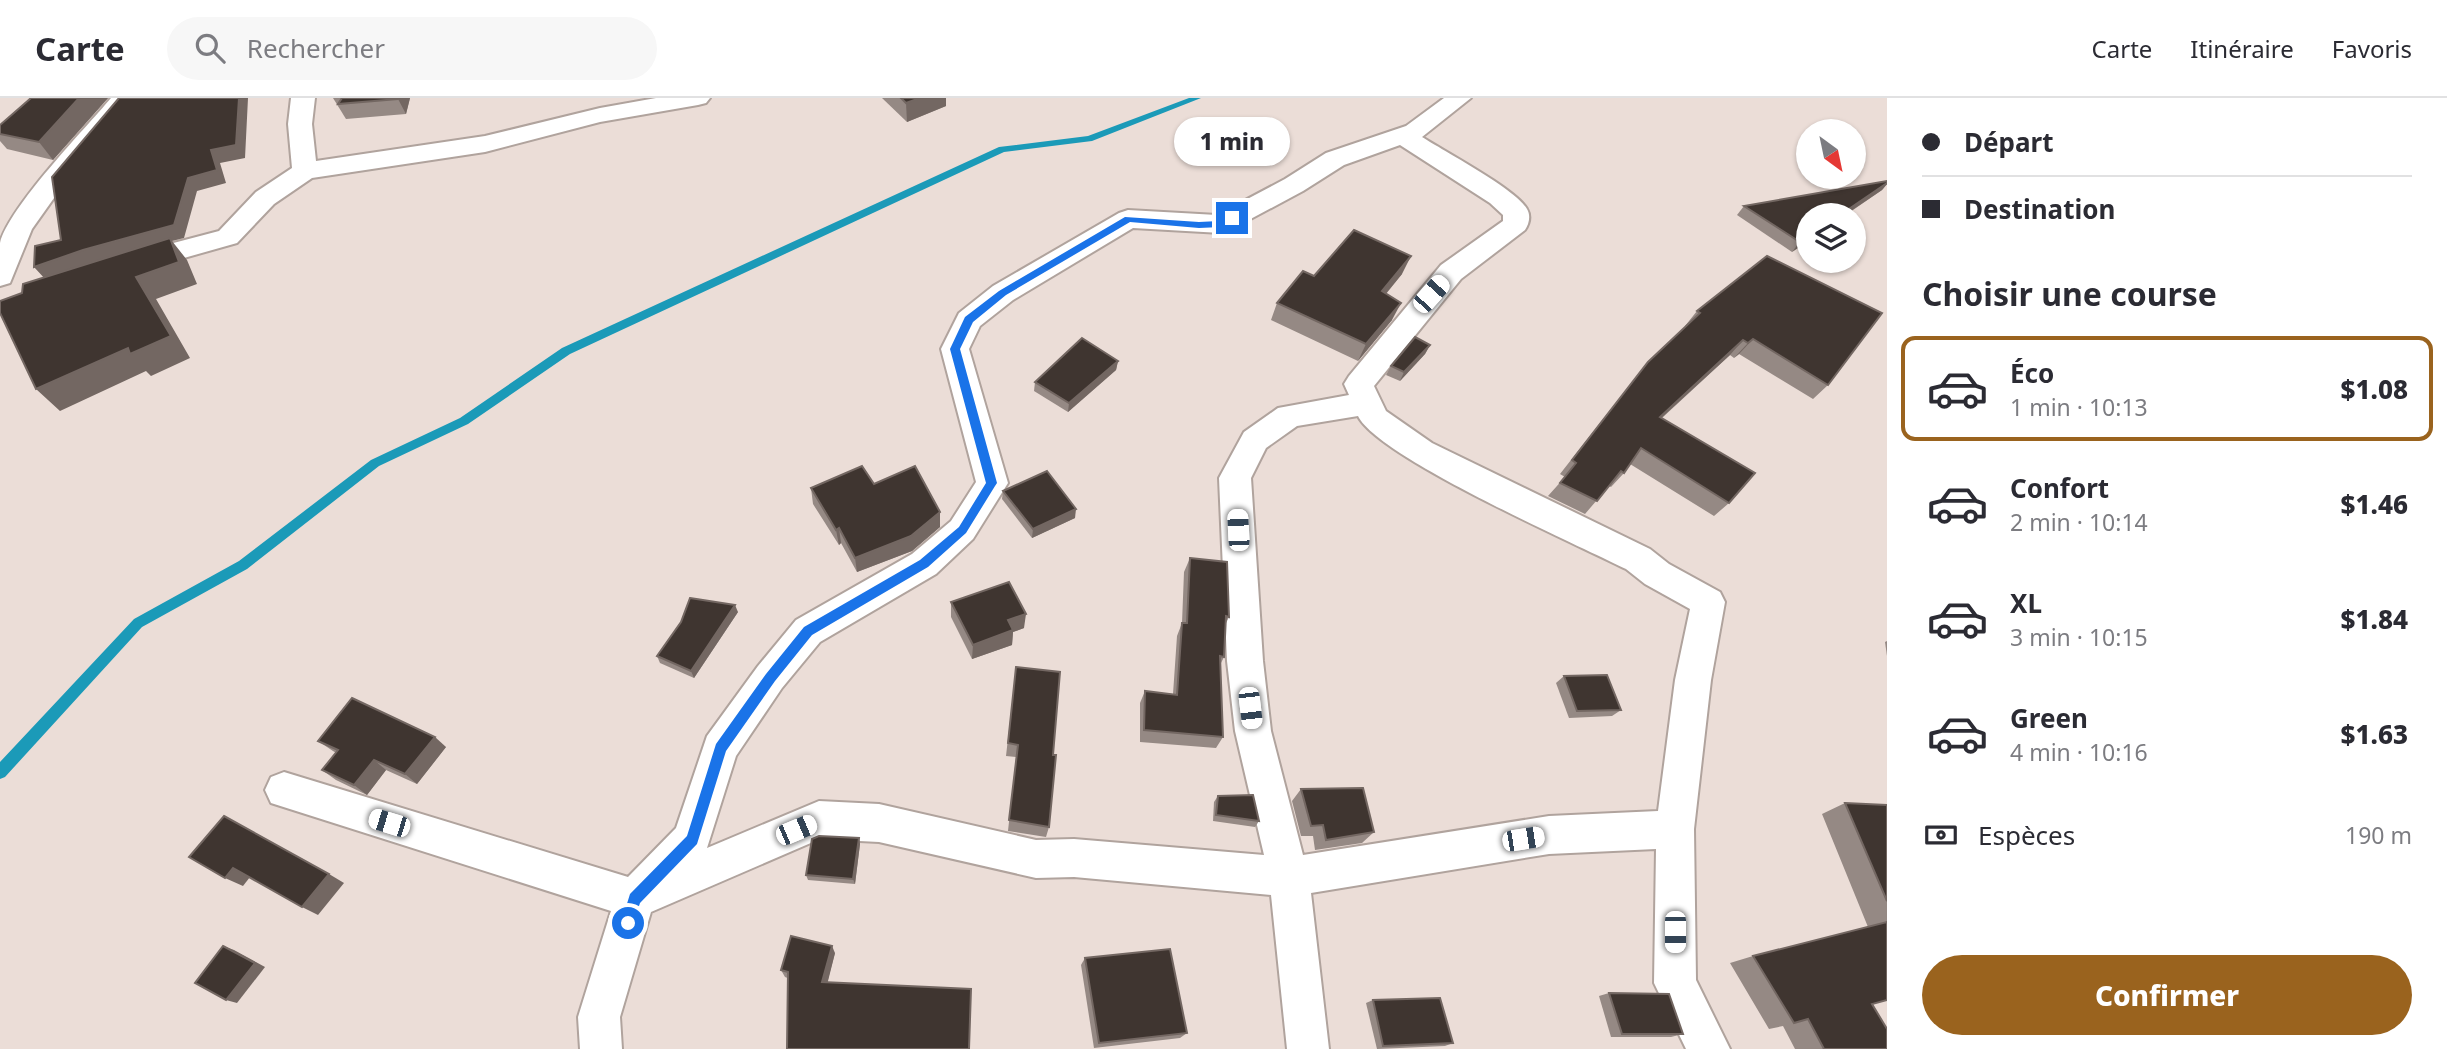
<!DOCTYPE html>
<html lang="fr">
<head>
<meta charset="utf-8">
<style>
	:root { --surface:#fff; --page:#f7f7f7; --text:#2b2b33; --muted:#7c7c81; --line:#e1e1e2; --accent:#9a631e }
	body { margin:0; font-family:"Noto Sans",sans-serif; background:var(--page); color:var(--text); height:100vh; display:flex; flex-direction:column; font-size:26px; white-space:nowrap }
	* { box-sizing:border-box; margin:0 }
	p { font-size:23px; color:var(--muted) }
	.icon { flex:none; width:38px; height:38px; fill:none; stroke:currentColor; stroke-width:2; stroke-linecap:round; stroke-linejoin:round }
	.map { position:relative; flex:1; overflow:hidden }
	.sheet { display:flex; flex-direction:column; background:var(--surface); width:560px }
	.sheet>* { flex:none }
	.top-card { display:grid; align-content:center; height:154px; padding:0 35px; background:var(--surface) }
	.needle { width:46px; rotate:147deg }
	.tools { position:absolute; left:1796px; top:21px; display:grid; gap:14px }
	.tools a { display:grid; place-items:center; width:70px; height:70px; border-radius:50%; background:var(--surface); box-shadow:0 2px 5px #0004; font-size:35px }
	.end { position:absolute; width:32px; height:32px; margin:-16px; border:9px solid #1a73e8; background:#fff; box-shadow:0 0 0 4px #fff }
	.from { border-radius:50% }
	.bubble { position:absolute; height:49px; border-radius:24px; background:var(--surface); box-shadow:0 2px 5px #0004; font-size:23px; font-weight:800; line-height:49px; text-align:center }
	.car { position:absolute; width:21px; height:42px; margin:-21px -10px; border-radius:9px; box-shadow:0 0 5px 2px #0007; background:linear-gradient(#fff 24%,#345 0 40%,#fff 0 76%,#345 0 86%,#fff 0) }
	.top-card b { display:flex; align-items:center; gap:24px; height:66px; font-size:26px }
	.top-card b+b { border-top:2px solid var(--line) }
	.top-card i { width:18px; height:18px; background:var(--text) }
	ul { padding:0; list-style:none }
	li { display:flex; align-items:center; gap:21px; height:105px; margin:0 14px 10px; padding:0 21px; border:4px solid transparent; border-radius:14px }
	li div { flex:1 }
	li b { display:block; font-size:26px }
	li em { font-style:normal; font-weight:800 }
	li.selected { border-color:var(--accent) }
	li>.icon { width:63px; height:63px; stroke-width:1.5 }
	h2 { padding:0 35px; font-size:32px; line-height:84px }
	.pay { display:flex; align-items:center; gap:18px; height:77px; padding:0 35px; font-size:26px }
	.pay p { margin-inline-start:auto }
	.action { display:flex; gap:14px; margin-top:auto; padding:14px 35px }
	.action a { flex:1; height:80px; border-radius:42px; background:var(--accent); color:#fff; font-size:28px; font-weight:800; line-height:80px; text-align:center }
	header { display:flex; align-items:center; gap:42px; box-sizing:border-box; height:98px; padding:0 35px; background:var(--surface); border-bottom:2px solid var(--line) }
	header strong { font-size:33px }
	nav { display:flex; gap:38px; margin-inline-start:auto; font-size:24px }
	.search { width:490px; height:63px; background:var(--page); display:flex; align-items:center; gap:18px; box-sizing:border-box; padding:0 24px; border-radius:38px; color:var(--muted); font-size:26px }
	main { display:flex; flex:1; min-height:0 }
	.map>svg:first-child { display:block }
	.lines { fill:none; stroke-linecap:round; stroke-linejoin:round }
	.stream { fill:#1b9ab8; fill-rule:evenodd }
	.street-casing { stroke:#b0a39d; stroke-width:4 }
	.street { fill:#fff; fill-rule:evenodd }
	.wall { fill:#958984 }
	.shaded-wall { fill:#736762 }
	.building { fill:#3f3530; stroke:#736762; stroke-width:2 }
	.route { fill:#1a73e8 }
</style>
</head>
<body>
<header>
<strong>Carte</strong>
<div class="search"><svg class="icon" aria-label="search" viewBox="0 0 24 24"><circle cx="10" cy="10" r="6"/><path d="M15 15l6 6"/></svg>Rechercher</div>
<nav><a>Carte</a><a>Itinéraire</a><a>Favoris</a></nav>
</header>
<main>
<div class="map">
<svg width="1887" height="951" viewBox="0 0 1887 951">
	<rect width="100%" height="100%" fill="#ebddd7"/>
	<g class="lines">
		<!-- stream -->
		<path class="stream" d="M 1189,0 L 1201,0 L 1092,43 L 1004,54 L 570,256 L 468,326 L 379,368 L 247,471 L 142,529 L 5,679 L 0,681 L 0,664 L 134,521 L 239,463 L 371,362 L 460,320 L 562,250 L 999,49 L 1088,38 Z"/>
		<defs>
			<g id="street">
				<path d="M 111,0 L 136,0 L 54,100 L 32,131 L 10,185 L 0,188 C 0,174 0,157 0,145 C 9,109 85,31 111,0 Z"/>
				<path d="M 291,0 L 315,0 L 312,26 L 316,63 L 485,38 L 600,10 L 656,0 L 710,0 L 706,5 L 698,7 L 600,24 L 485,54 L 312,80 L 274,106 L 237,145 L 138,173 L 128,171 L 124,164 L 128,157 L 219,133 L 256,94 L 292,70 L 288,26 Z"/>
				<path d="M 1444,0 L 1471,0 L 1422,39 C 1444,53 1517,92 1527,111 C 1531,118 1529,126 1525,132 L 1461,181 L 1374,288 L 1386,313 L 1432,345 L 1650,451 L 1669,466 L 1720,494 L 1725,504 L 1711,582 L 1694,731 L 1696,882 L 1730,951 L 1686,951 L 1654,885 L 1656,751 L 1549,756 L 1311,795 L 1329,951 L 1287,951 L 1271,797 L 1074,779 L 1036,780 L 879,744 L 820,741 L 651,814 L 620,919 L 622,951 L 580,951 L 578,919 L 611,813 L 271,705 L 265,692 L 271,679 L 284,674 L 628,779 L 676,730 L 707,638 L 758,568 L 796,522 L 912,456 L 951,423 L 976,384 L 941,251 L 959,215 L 993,188 L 1119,115 L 1128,112 L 1217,117 L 1285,81 L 1326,55 L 1406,28 ZM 1400,47 L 1490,105 L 1503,117 L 1503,123 L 1441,167 L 1349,278 L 1344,286 L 1349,297 L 1278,310 L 1244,334 L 1219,380 L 1227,563 L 1235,633 L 1264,757 L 1074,741 L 1036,742 L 879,706 L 819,703 L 707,750 L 736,658 L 782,590 L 820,544 L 936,476 L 973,441 L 1008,385 L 969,251 L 980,228 L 1013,202 L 1133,130 L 1221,135 L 1230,132 L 1303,93 L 1344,67 ZM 1358,318 C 1378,359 1576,446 1626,471 L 1645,486 L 1690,511 L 1675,582 L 1658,713 L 1549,718 L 1303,757 L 1271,633 L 1263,563 L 1251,380 L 1266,350 L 1297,328 Z"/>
			</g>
		</defs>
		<!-- street casing -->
		<use href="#street" class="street-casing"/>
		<!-- street -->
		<use href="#street" class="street"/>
	</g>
	<!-- wall -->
	<g class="wall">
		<path d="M 31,0 L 108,0 L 53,62 L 7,51 L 0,43 L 0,27 Z"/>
		<path d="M 333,0 L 410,0 L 406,16 L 346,21 Z"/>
		<path d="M 882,0 L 946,0 L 946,8 L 907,24 Z"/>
		<path d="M 1887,83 L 1887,86 L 1882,92 L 1792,154 L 1737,117 L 1744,108 Z"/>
		<path d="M 1767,158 L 1828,287 L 1813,301 L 1739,256 L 1734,260 L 1730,257 L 1662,320 L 1729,405 L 1714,418 L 1630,366 L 1624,375 L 1611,389 L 1609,388 L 1585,416 L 1548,398 L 1565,379 L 1560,376 L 1636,279 L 1686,229 L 1685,228 L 1697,213 Z"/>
		<path d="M 1402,176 L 1386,196 L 1392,222 L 1358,263 L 1271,222 L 1277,205 L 1314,178 Z"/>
		<path d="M 1430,247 L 1425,256 L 1400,283 L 1386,277 L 1391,268 Z"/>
		<path d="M 1118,263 L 1116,272 L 1068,314 L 1034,293 L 1035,284 Z"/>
		<path d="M 874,386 L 940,429 L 912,453 L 857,474 L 841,445 L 839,447 L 813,406 L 811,390 Z"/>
		<path d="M 1003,393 L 1075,420 L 1032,440 L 1002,401 Z"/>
		<path d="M 1190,460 L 1229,519 L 1225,527 L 1224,559 L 1220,567 L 1223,639 L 1216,650 L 1140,644 L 1140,605 L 1145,593 L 1173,596 L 1177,538 L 1182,525 L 1184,474 Z"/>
		<path d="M 951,504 L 1024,530 L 1013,534 L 1012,547 L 972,561 L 951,519 Z"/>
		<path d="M 738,514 L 694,580 L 660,565 L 657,558 L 681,524 Z"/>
		<path d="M 1887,543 L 1887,558 L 1885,544 Z"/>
		<path d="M 1016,569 L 1053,657 L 1049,729 L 1046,739 L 1008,733 L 1016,659 L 1006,658 Z"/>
		<path d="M 1564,578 L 1621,612 L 1612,618 L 1569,620 L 1556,585 Z"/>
		<path d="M 318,643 L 446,649 L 417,686 L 386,672 L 367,697 L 336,682 L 322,672 L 336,655 Z"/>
		<path d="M 1301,691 L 1374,734 L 1362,745 L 1315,752 L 1313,738 L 1301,738 L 1292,703 Z"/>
		<path d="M 1218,698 L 1259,723 L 1255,729 L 1213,723 L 1214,704 Z"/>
		<path d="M 1845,705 L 1887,707 L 1887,902 L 1872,906 L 1887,951 L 1795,951 L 1783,928 L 1769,931 L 1730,865 L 1753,858 L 1868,829 L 1822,716 Z"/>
		<path d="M 859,740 L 860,746 L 855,786 L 808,782 L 806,777 Z"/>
		<path d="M 835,855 L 827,885 L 969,951 L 785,879 L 781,872 Z"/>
		<path d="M 1085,860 L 1187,935 L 1180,940 L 1094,950 L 1081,867 Z"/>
		<path d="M 1609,895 L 1683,936 L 1671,939 L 1611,939 L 1599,898 Z"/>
		<path d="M 1373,902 L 1453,945 L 1445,948 L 1377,951 L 1366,905 Z"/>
	</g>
	<!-- shaded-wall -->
	<g class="shaded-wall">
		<path d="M 79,0 L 108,0 L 53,62 L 39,44 Z"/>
		<path d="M 239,0 L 248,0 L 245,60 L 220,65 L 226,85 L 197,93 L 184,140 L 172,143 L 187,162 L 197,186 L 156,201 L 190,260 L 151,278 L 146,273 L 60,313 L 36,291 L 128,250 L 171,238 L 46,182 L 34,169 L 188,80 Z"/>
		<path d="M 399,0 L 410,0 L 406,16 L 398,1 Z"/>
		<path d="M 920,0 L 946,0 L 946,8 L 907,24 L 906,5 Z"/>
		<path d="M 1887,85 L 1887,86 L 1882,92 L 1845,117 L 1840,117 Z"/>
		<path d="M 1808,139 L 1808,143 L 1792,154 L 1800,144 Z"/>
		<path d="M 1411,158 L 1402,176 L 1374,210 L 1382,193 Z"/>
		<path d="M 1401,205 L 1392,222 L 1358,263 L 1366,246 Z"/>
		<path d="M 1753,241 L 1739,256 L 1734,260 L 1748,245 Z"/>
		<path d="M 1743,242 L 1730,257 L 1647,333 L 1660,319 Z"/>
		<path d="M 1430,247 L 1425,256 L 1400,283 L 1404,274 Z"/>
		<path d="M 1118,263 L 1116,272 L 1068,314 L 1069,305 Z"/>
		<path d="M 1076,411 L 1075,420 L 1032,440 L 1033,431 Z"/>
		<path d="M 940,414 L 940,429 L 912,453 L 857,474 L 855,460 Z"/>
		<path d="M 839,430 L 841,445 L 839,447 L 836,432 Z"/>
		<path d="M 735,507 L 738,514 L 694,580 L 691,573 Z"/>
		<path d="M 1026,516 L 1024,530 L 1013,534 L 1012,547 L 972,561 L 973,547 L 1008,522 Z"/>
		<path d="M 435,639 L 446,649 L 417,686 L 405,676 Z"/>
		<path d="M 374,662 L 386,672 L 367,697 L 354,687 Z"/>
		<path d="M 859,740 L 860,746 L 855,786 L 853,781 Z"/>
		<path d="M 233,770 L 250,779 L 243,788 L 225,780 Z"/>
		<path d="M 329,776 L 344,785 L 318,817 L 302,809 Z"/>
		<path d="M 223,848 L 234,852 L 265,869 L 237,905 L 226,902 Z"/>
		<path d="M 832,848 L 835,855 L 826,891 L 822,884 Z"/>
	</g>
	<!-- building -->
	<g class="building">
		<path d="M 31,0 L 79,0 L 39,44 L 0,36 L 0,27 Z"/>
		<path d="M 119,0 L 239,0 L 236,47 L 211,52 L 217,72 L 188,80 L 174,127 L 83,152 L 34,169 L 35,148 L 61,142 L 52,79 Z"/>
		<path d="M 342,0 L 399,0 L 398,1 L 338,6 Z"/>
		<path d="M 901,0 L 920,0 L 906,5 Z"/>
		<path d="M 1887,83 L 1887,85 L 1840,117 L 1808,117 L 1808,139 L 1800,144 L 1744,108 Z"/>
		<path d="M 1354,132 L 1411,158 L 1382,193 L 1401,205 L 1366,246 L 1277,205 L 1303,173 L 1314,178 Z"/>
		<path d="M 170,140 L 179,164 L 136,179 L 171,238 L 130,256 L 128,250 L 36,291 L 0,215 L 0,203 L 22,195 L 23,186 Z"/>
		<path d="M 1767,158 L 1882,215 L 1828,287 L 1753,241 L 1748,245 L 1743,242 L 1660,319 L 1755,375 L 1729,405 L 1641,350 L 1624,375 L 1621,373 L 1597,403 L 1560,385 L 1576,365 L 1572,362 L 1648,264 L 1700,215 L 1697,213 Z"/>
		<path d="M 1415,239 L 1430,247 L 1404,274 L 1391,268 Z"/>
		<path d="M 1082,240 L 1118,263 L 1069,305 L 1035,284 Z"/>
		<path d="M 862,368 L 874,386 L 915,368 L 940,414 L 911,438 L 855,460 L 839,430 L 836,432 L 811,390 Z"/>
		<path d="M 1047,373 L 1076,411 L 1033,431 L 1003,393 Z"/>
		<path d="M 1190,460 L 1227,464 L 1229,519 L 1226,518 L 1224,559 L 1220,558 L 1223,639 L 1144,632 L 1145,593 L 1177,597 L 1182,525 L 1187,525 Z"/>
		<path d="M 1009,484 L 1026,516 L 1008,522 L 1013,532 L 973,547 L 951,504 Z"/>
		<path d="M 690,500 L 735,507 L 691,573 L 657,558 L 681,524 Z"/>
		<path d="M 1016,569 L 1060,574 L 1053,657 L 1056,657 L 1049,729 L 1009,722 L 1018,647 L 1008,645 Z"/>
		<path d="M 1607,577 L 1621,612 L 1577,613 L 1564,578 Z"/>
		<path d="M 352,600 L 435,639 L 405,676 L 374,662 L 354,687 L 322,672 L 338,652 L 318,643 Z"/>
		<path d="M 1363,690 L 1374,734 L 1326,742 L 1323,727 L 1311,728 L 1301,691 Z"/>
		<path d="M 1253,697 L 1259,723 L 1216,717 L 1218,698 Z"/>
		<path d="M 1845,705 L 1887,707 L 1887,803 Z"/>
		<path d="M 224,718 L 329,776 L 302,809 L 233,770 L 225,780 L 189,759 Z"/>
		<path d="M 819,738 L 859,740 L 853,781 L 806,777 L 812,741 Z"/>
		<path d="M 1887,824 L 1887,902 L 1872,906 L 1887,931 L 1887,951 L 1824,951 L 1808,921 L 1794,925 L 1753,858 Z"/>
		<path d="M 791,838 L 832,848 L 822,884 L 971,891 L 969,951 L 787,951 L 788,874 L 781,872 Z"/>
		<path d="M 223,848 L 255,865 L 226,902 L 195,885 Z"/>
		<path d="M 1170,851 L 1187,935 L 1099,945 L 1085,860 Z"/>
		<path d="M 1609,895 L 1669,896 L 1683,936 L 1622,936 Z"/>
		<path d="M 1440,900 L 1453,945 L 1383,948 L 1373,902 Z"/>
	</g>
	<!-- route -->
	<path class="route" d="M 1232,117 L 1235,118 L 1235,123 L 1221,129 L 1199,130 L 1130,124 L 1006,197 L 973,224 L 960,251 L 997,385 L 995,388 L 966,435 L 928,469 L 812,537 L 775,583 L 726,653 L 697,746 L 640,805 L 632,829 L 623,829 L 621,825 L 630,796 L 687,738 L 716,646 L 766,576 L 804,529 L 920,462 L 959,429 L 986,385 L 950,251 L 965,219 L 999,193 L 1125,119 L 1199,124 L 1219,123 Z"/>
</svg>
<div class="tools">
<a><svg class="needle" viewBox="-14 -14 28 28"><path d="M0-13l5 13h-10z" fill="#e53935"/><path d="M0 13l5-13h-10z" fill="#7c7c81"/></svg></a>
<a><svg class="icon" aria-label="layers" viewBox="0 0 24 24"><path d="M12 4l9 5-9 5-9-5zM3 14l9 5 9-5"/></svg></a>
</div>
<i class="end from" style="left:628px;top:825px"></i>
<i class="end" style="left:1232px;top:120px"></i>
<div class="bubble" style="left:1174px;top:19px;width:116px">1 min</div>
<i class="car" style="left:1431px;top:196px;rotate:42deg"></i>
<i class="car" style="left:1238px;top:432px;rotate:357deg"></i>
<i class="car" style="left:1250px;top:610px;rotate:173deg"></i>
<i class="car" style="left:389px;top:725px;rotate:287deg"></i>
<i class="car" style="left:796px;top:732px;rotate:67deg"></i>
<i class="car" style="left:1523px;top:741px;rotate:81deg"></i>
<i class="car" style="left:1675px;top:834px;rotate:180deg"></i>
</div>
<section class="sheet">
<div class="top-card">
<b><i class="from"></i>Départ</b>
<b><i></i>Destination</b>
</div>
<h2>Choisir une course</h2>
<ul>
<li class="selected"><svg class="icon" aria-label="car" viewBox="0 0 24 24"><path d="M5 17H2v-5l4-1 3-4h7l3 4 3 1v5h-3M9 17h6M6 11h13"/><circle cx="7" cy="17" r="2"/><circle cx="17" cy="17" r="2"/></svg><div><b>Éco</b><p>1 min · 10:13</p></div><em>$1.08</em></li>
<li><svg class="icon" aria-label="car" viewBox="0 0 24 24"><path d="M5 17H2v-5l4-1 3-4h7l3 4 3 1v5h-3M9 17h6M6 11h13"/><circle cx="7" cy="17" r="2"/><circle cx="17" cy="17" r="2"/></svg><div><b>Confort</b><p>2 min · 10:14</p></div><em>$1.46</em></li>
<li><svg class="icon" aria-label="car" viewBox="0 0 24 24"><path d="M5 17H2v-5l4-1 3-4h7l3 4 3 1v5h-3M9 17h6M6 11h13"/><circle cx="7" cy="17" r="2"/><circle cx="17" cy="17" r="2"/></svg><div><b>XL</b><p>3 min · 10:15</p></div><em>$1.84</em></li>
<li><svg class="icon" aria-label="car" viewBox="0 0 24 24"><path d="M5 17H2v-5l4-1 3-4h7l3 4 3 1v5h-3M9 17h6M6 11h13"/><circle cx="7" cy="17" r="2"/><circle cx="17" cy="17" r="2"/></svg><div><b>Green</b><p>4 min · 10:16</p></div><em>$1.63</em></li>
</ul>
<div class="pay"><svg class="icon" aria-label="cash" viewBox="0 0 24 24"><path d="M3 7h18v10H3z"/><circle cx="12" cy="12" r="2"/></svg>Espèces<p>190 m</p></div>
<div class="action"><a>Confirmer</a></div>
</section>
</main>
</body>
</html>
